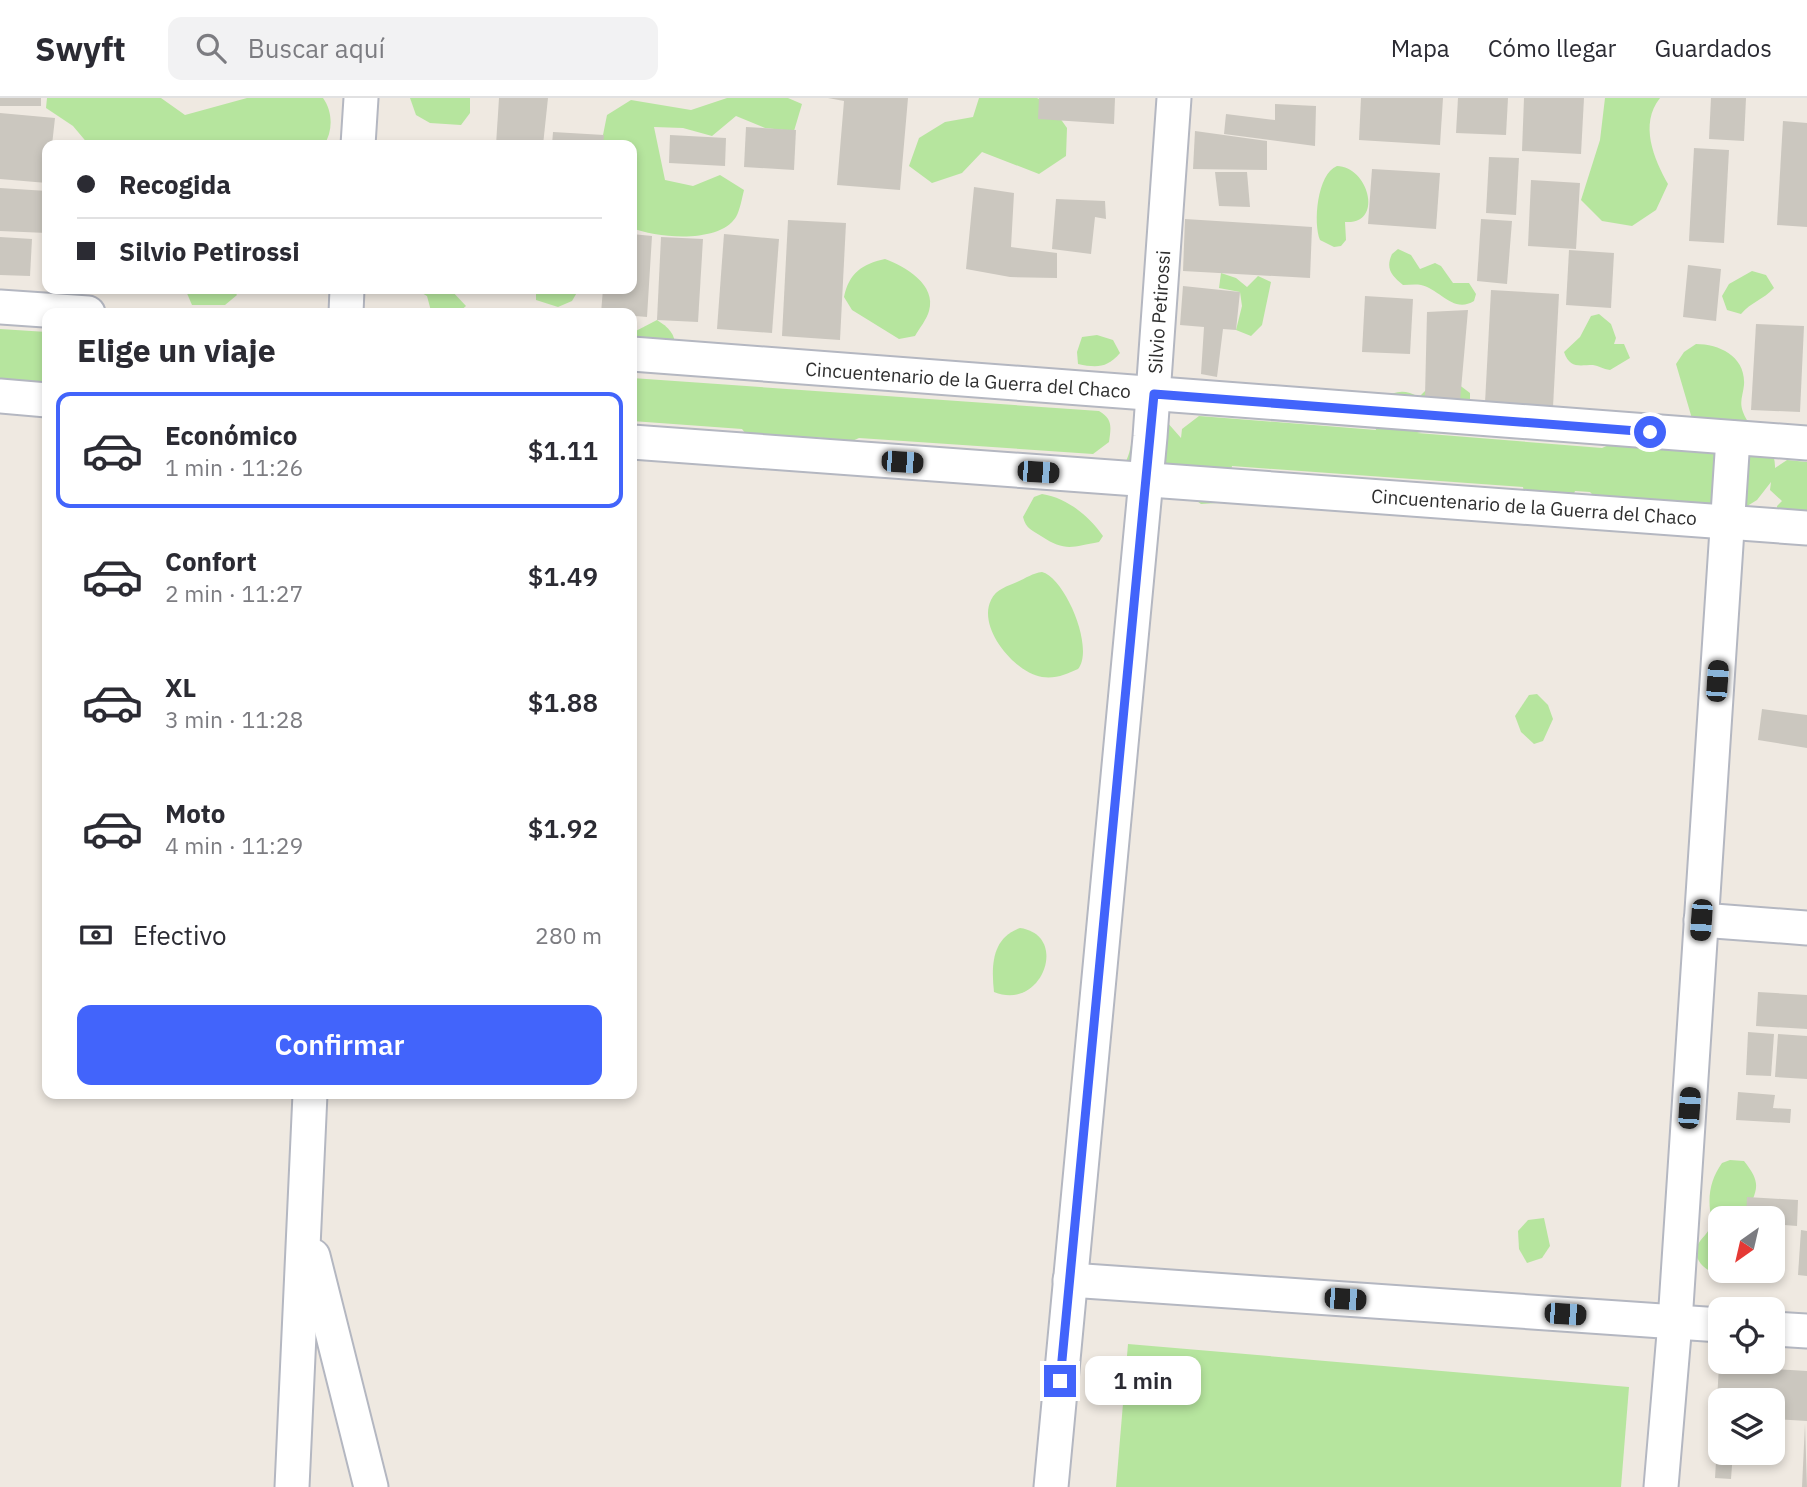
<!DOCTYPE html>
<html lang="es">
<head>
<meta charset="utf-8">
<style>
	:root { --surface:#fff; --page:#f2f2f3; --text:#2b2b33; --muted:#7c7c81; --line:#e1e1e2; --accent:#4264fb }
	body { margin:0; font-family:"IBM Plex Sans",sans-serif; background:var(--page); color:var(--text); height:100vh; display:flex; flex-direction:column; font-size:26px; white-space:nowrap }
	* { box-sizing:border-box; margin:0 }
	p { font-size:23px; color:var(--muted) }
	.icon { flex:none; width:38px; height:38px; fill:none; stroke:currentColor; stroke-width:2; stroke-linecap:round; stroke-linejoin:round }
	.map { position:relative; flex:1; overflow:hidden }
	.details { position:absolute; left:42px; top:210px; width:595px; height:791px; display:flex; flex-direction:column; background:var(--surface); border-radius:14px; box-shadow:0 4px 10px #0003 }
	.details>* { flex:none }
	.top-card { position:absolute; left:42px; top:42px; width:595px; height:154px; border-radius:14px; box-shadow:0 4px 10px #0003; display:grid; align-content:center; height:154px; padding:0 35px; background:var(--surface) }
	.needle { width:46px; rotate:214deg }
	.tools { position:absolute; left:1708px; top:1108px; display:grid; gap:14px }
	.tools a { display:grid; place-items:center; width:77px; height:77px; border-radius:14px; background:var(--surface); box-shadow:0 4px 10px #0003; font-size:35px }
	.end { position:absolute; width:32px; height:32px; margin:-16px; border:9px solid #4264fb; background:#fff; box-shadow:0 0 0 4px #fff }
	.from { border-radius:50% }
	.bubble { position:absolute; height:49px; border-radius:14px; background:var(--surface); box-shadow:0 4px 10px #0003; font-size:23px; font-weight:600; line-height:49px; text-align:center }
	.car { position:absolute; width:21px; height:42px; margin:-21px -10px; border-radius:9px; box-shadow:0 0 5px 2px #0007; background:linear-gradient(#222 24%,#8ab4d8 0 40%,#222 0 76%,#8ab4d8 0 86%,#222 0) }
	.top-card b { display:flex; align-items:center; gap:24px; height:66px; font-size:26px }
	.top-card b+b { border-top:2px solid var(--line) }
	.top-card i { width:18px; height:18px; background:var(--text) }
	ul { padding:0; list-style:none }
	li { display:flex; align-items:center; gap:21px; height:116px; margin:0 14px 10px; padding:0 21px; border:4px solid transparent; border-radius:14px }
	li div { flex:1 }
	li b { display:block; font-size:26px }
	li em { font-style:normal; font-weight:600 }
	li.current { border-color:var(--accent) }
	li>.icon { width:63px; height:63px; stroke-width:1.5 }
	h2 { padding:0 35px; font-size:32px; line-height:84px }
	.pay { display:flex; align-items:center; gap:18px; height:77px; padding:0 35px; font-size:26px }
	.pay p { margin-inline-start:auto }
	.cta { display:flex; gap:14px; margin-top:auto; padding:14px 35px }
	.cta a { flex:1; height:80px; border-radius:14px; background:var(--accent); color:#fff; font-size:28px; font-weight:600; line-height:80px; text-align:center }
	header { display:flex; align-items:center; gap:42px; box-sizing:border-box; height:98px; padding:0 35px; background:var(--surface); border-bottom:2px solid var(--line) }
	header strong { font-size:33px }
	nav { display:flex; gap:38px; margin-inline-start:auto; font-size:24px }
	.search { width:490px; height:63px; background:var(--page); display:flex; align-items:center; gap:18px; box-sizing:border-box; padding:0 24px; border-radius:14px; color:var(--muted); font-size:26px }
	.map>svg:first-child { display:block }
	.green { fill:#b6e59e }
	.building { fill:#cbc7bf }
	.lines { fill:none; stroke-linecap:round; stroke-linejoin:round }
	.street-casing { stroke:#b4b7c1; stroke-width:37 }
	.street { stroke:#fff; stroke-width:33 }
	.route { stroke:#4264fb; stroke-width:9 }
	.labels { text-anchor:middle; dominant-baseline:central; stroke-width:6; stroke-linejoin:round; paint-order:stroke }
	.street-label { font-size:19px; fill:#2e2e2e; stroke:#fff }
</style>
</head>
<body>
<header>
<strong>Swyft</strong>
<div class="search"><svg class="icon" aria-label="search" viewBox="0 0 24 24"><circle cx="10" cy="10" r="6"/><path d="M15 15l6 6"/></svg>Buscar aquí</div>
<nav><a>Mapa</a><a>Cómo llegar</a><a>Guardados</a></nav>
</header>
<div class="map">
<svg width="1807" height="1389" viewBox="0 0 1807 1389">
	<rect width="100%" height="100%" fill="#efe9e1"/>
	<!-- green -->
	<g class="green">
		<path d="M 47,0 L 161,0 L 185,17 L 247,0 L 323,0 C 333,14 333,33 324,47 L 89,47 L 73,28 L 46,10 Z"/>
		<path d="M 410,0 L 470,0 L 470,15 L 461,27 L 430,25 L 416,17 Z"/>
		<path d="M 727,0 L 788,0 L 802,6 L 794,33 L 765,30 L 736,18 L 712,38 L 683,30 L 654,29 L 665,82 L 693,88 L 720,77 L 744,92 C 742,100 740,112 736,119 C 719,146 657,140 632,130 L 632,47 L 601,47 L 607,17 L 631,2 L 691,12 Z"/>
		<path d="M 979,0 L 1037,0 L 1050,6 L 1067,30 L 1066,58 L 1039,76 L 982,54 L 962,75 L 932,85 L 909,68 L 919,40 L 945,24 L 973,19 Z"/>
		<path d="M 1605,0 L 1660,0 C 1639,26 1654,61 1668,86 L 1656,112 L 1632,128 L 1602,123 L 1581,102 L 1600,42 Z"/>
		<path d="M 1337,68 C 1368,68 1385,127 1345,124 L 1346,142 L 1341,148 L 1334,149 L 1320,142 C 1313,125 1317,76 1337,68 Z"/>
		<path d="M 1398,151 L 1411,157 L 1420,171 L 1435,165 L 1441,168 L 1453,185 L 1469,185 L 1476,196 L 1474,203 C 1453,216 1440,191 1421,187 C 1415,186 1409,187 1403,187 C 1392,178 1385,171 1392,156 Z"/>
		<path d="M 885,161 C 905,168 937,187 929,213 C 927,221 919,231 915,238 L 899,241 L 852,212 L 844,199 C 849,175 862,166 885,161 Z"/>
		<path d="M 1752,173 L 1766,177 L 1774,190 C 1763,202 1751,204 1741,216 L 1727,212 L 1722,198 L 1729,186 Z"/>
		<path d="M 1221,175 L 1236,180 L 1247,189 L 1258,178 L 1271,184 L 1262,227 L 1251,238 L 1236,232 L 1242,208 L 1240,194 L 1219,190 Z"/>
		<path d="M 188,191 L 233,191 L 237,197 L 225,207 L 192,207 L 186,193 Z"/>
		<path d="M 415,191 L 450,191 L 466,208 C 456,217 443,218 431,213 L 427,198 Z"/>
		<path d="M 536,191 L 579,191 L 572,203 L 558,209 L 536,202 Z"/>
		<path d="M 1599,216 L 1611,226 L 1616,240 L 1614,246 L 1624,246 L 1630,260 L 1610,272 C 1603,271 1599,268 1593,267 C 1579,267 1570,271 1564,254 L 1580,239 L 1591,218 Z"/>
		<path d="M 657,222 C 668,229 676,236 675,250 L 632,254 L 632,235 Z"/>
		<path d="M 0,231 L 47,234 L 47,309 L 0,283 Z"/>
		<path d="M 1097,237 L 1113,242 L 1120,255 C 1107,270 1097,270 1078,266 L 1077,254 L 1082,239 Z"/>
		<path d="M 1696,246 C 1720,246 1746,259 1744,287 C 1743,297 1739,304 1743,314 C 1751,336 1776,343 1775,370 L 1787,362 L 1807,364 L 1807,439 L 1778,424 L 1777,408 L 1782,403 L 1770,392 L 1771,384 L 1757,402 L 1744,410 L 1601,405 L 1590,394 L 1575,393 L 1571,403 L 1526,407 L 1523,389 L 1232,368 L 1227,394 L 1217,405 L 1201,406 L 1176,388 L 1123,369 C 1135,350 1129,330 1144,314 L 1159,315 L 1181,340 L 1182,331 L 1199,318 L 1376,332 L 1370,315 C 1385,297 1398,287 1419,299 L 1429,289 L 1458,286 L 1470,295 L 1470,310 L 1448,329 L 1417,335 L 1602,350 L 1637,335 L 1693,324 L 1676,266 L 1684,254 Z"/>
		<path d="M 632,280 L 1099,313 C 1113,321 1111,329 1109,344 L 1093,356 L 859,340 L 852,343 L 814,339 L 798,342 L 746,336 L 742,331 L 632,323 Z"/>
		<path d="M 1042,396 C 1067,400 1088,417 1103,438 L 1099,444 C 1072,449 1065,454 1041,438 C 1032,432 1026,431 1023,419 L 1034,399 Z"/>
		<path d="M 1042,474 C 1065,480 1095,550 1078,571 C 1067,576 1056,581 1042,579 C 1015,575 977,530 991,502 C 996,491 1008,488 1017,484 C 1026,480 1033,475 1042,474 Z"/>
		<path d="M 1537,596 L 1548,607 L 1553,621 L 1543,643 L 1534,646 L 1521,634 L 1515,618 L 1529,597 Z"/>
		<path d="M 1020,830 C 1070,837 1042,914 994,894 C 991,867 992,840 1020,830 Z"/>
		<path d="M 1730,1062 L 1744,1063 C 1765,1089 1754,1093 1746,1120 L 1720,1120 L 1720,1172 L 1732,1173 C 1720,1182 1696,1170 1696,1153 C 1697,1142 1707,1138 1710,1129 C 1712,1123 1711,1118 1710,1112 C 1708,1094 1712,1079 1722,1065 Z"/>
		<path d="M 1544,1120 L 1550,1148 L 1542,1160 L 1527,1165 L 1519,1151 L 1518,1133 L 1528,1122 Z"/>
		<path d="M 1128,1246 L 1629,1289 L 1621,1389 L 1116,1389 Z"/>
	</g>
	<!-- building -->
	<g class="building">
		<rect x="0" y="0" width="41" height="8"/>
		<path d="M 499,0 L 548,0 L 543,47 L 496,47 Z"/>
		<path d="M 828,0 L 908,0 L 900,92 L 837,87 L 844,3 Z"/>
		<path d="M 1039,0 L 1115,0 L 1114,26 L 1038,21 Z"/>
		<path d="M 1361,0 L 1443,0 L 1440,47 L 1359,42 Z"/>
		<path d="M 1458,0 L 1508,0 L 1506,37 L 1456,35 Z"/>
		<path d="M 1524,0 L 1584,0 L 1581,56 L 1522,53 Z"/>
		<path d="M 1711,0 L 1746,0 L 1744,43 L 1709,41 Z"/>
		<path d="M 1275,6 L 1316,8 L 1315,48 L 1224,36 L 1226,16 L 1275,22 Z"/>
		<path d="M 0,15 L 55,20 L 52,47 L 47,47 L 47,85 L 0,81 Z"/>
		<path d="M 1783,23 L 1807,25 L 1807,129 L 1777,127 Z"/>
		<path d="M 746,29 L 796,32 L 794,72 L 744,69 Z"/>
		<path d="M 1195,33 L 1267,43 L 1267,72 L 1193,71 Z"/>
		<path d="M 553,34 L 604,37 L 603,47 L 552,47 Z"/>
		<path d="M 670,37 L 726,40 L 725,68 L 669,65 Z"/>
		<path d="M 1694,50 L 1729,52 L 1724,145 L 1689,143 Z"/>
		<path d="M 1489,59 L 1519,60 L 1516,117 L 1486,115 Z"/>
		<path d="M 1372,71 L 1440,75 L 1436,131 L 1368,126 Z"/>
		<path d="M 1215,74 L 1247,74 L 1250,109 L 1219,108 Z"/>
		<path d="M 1531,82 L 1580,85 L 1576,151 L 1528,148 Z"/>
		<path d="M 974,89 L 1014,95 L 1011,149 L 1057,155 L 1057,180 L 1010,179 L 966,171 Z"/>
		<path d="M 0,90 L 47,93 L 47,135 L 0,133 Z"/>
		<path d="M 1056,101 L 1105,103 L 1106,121 L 1095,119 L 1091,156 L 1052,151 Z"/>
		<path d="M 1185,121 L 1312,129 L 1310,180 L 1183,173 Z"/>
		<path d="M 1481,121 L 1512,123 L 1507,186 L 1477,183 Z"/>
		<path d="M 788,122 L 846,125 L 840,242 L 782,238 Z"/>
		<path d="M 632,136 L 652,138 L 647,219 L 601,215 L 603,191 L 632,191 Z"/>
		<path d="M 724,136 L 779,141 L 772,235 L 717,231 Z"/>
		<path d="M 0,139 L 32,141 L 30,178 L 0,177 Z"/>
		<path d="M 661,139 L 703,141 L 698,224 L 657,222 Z"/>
		<path d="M 1569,152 L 1614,155 L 1611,210 L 1566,207 Z"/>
		<path d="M 1688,167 L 1721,171 L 1716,223 L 1683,219 Z"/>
		<path d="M 1183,188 L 1240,194 L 1236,232 L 1223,231 L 1217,279 L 1201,276 L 1204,229 L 1180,227 Z"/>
		<path d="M 1491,192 L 1559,196 L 1553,309 L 1485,305 Z"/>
		<path d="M 1365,198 L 1413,201 L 1410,256 L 1362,254 Z"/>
		<path d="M 1468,212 L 1460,303 L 1425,298 L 1427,214 Z"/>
		<path d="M 1756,226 L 1804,228 L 1800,314 L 1751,312 Z"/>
		<path d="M 1762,611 L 1807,617 L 1807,650 L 1758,642 Z"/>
		<path d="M 1758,894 L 1807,897 L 1807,931 L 1756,928 Z"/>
		<path d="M 1748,934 L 1774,936 L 1771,978 L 1746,977 Z"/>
		<path d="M 1778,936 L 1807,938 L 1807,981 L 1775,979 Z"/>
		<path d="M 1738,994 L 1775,997 L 1773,1010 L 1791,1011 L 1790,1025 L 1736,1022 Z"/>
		<path d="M 1747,1099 L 1798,1102 L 1797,1128 L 1773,1126 L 1773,1120 L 1746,1120 Z"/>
		<path d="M 1801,1132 L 1807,1133 L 1807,1178 L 1798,1177 Z"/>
		<path d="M 1773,1133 L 1782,1134 L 1780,1171 L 1773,1170 Z"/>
		<path d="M 1719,1268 L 1807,1273 L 1807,1323 L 1773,1321 L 1773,1302 L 1720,1302 L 1720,1318 L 1716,1318 Z"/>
		<path d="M 1805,1326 L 1807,1389 L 1802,1389 Z"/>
		<path d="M 1717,1347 L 1720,1347 L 1720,1354 L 1733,1354 L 1731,1381 L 1715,1380 Z"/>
	</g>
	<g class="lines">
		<defs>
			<g id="street">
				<path d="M 358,47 L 361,0"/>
				<path d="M 0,209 L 88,215"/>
				<path d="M 346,215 L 347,191"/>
				<path d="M 632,256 L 1807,345"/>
				<path d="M 0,298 L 47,302"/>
				<path d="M 632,344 L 1807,430"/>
				<path d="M 1701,822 L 1807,830"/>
				<path d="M 313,1158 L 371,1389"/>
				<path d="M 1070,1182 L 1720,1227"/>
				<path d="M 1773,1231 L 1807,1233"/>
				<path d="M 292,1389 L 310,996"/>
				<path d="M 1051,1389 L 1150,339 L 1174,0"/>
				<path d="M 1661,1389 L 1675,1224 L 1733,340"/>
			</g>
		</defs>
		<!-- street casing -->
		<use href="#street" class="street-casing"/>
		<!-- street -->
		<use href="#street" class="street"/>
	</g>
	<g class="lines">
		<!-- route -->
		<path class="route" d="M 1060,1283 L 1154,296 L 1650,334"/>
	</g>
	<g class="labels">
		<!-- street labels -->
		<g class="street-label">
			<text transform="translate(1159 214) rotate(-86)">Silvio Petirossi</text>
			<text transform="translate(968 282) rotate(4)">Cincuentenario de la Guerra del Chaco</text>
			<text transform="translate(1534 409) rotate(4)">Cincuentenario de la Guerra del Chaco</text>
		</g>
	</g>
</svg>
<div class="tools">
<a><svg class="needle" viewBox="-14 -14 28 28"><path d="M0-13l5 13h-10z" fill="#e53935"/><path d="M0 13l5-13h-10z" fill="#7c7c81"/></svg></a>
<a><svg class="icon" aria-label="locate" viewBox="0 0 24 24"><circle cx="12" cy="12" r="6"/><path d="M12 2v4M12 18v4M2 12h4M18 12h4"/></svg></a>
<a><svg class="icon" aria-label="layers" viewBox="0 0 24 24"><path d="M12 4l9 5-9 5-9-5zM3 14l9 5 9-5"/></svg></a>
</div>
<i class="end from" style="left:1650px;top:334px"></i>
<i class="end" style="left:1060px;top:1283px"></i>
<div class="bubble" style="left:1085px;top:1258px;width:116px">1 min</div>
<i class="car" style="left:902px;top:364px;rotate:94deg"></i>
<i class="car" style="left:1038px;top:374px;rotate:94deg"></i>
<i class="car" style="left:1717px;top:583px;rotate:4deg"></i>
<i class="car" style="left:1701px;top:822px;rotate:184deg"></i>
<i class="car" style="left:1689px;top:1010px;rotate:4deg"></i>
<i class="car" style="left:1345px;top:1201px;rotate:94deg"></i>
<i class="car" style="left:1565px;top:1216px;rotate:94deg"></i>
<div class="top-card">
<b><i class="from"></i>Recogida</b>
<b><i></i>Silvio Petirossi</b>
</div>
<section class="details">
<h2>Elige un viaje</h2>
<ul>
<li class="current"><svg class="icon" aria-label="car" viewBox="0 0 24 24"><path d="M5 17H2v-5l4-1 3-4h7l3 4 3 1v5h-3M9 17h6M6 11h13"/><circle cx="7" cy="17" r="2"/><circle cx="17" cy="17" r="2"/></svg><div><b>Económico</b><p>1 min · 11:26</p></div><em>$1.11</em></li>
<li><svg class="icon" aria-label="car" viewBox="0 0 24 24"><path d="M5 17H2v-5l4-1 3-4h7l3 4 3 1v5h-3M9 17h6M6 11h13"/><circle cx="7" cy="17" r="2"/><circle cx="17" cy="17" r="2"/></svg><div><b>Confort</b><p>2 min · 11:27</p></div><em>$1.49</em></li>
<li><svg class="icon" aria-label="car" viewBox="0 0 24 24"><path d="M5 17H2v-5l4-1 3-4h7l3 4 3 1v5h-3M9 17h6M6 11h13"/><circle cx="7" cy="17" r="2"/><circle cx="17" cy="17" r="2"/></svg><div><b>XL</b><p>3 min · 11:28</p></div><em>$1.88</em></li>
<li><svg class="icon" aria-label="car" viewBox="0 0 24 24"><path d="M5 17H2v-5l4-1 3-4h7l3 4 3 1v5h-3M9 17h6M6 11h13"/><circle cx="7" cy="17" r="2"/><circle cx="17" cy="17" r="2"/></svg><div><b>Moto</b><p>4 min · 11:29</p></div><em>$1.92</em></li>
</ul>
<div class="pay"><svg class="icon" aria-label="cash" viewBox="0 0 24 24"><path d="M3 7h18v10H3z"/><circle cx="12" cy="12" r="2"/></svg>Efectivo<p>280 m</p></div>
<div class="cta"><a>Confirmar</a></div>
</section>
</div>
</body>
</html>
